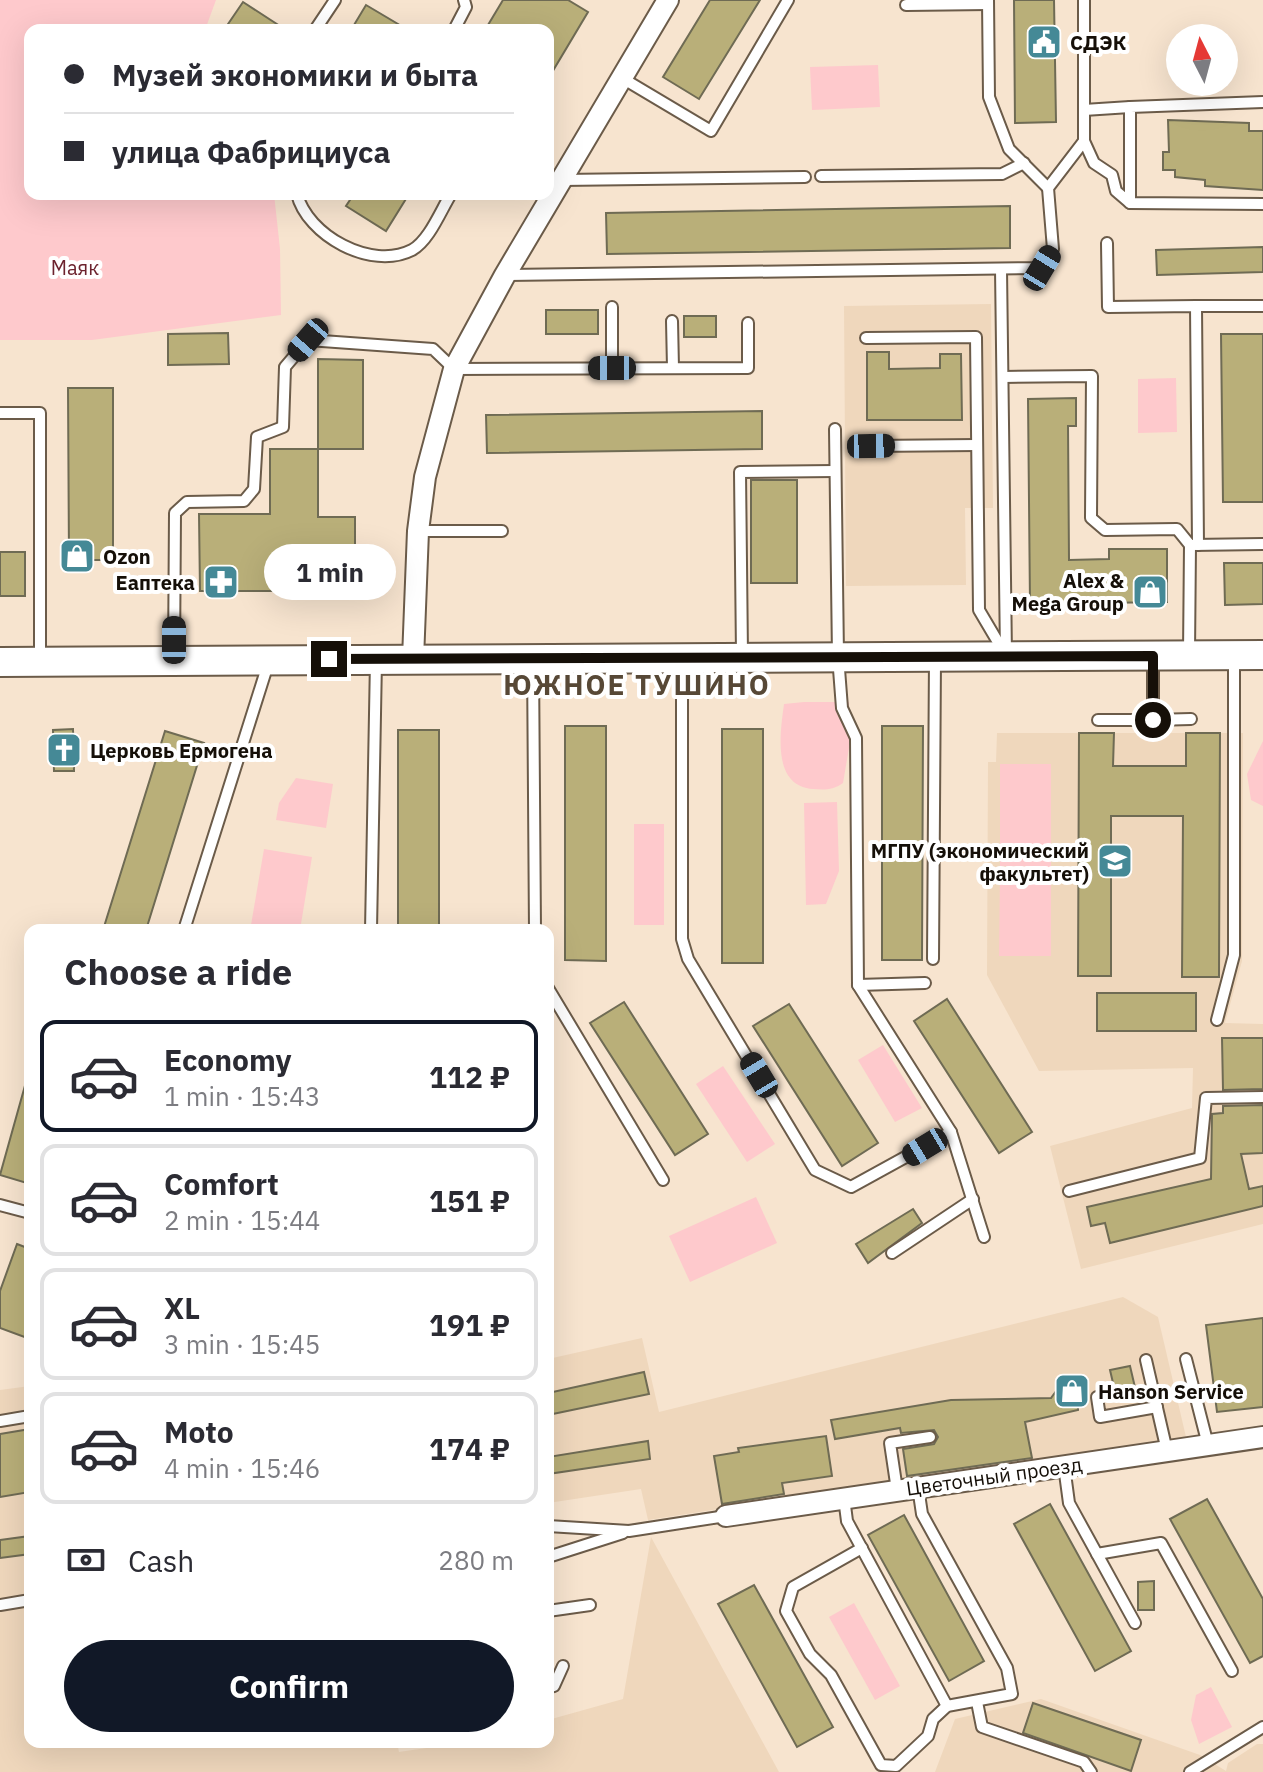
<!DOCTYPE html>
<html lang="en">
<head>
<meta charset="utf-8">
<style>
	:root { --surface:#fff; --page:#f7f7f7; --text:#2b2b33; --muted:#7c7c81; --line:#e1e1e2; --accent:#111827 }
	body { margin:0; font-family:"IBM Plex Sans",sans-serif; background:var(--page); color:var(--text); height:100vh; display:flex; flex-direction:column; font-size:30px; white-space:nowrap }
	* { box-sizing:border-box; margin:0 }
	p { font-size:26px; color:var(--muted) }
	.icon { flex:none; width:44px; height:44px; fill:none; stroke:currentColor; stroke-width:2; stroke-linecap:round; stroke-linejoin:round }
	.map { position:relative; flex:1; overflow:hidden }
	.details { position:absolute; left:24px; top:924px; width:530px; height:824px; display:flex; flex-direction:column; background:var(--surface); border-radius:16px; box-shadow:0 8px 32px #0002 }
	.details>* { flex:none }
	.hud { position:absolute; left:24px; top:24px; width:530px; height:176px; border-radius:16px; box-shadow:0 8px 32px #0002; display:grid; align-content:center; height:176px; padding:0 40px; background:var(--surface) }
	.needle { width:52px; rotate:354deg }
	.tools { position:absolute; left:1166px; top:24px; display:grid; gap:16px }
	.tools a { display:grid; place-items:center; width:72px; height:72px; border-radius:50%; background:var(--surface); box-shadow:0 8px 32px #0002; font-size:40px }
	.end { position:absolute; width:36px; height:36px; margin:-18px; border:10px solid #150f08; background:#fff; box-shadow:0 0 0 4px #fff }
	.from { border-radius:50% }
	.bubble { position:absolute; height:56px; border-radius:28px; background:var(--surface); box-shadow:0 8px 32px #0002; font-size:26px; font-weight:700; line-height:56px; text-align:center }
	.car { position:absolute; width:24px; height:48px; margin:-24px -12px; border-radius:10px; box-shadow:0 0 6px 2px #0007; background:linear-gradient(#222 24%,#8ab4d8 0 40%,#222 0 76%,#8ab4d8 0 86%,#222 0) }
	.hud b { display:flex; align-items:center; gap:28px; height:76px; font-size:30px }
	.hud b+b { border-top:2px solid var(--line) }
	.hud i { width:20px; height:20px; background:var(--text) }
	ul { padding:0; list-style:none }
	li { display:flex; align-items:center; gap:24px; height:112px; margin:0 16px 12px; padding:0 24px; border:4px solid var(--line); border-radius:16px }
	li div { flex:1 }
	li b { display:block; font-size:30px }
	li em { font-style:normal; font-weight:700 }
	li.on { border-color:var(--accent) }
	li>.icon { width:72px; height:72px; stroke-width:1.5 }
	h2 { padding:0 40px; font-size:36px; line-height:96px }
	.pay { display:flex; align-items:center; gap:20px; height:88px; padding:0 40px; font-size:30px }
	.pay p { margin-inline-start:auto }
	.button { display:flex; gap:16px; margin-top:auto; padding:16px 40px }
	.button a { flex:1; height:92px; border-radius:48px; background:var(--accent); color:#fff; font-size:32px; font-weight:700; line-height:92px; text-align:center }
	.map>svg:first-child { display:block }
	.built { fill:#efd7bc }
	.green { fill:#fec9cc }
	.building { fill:#b9af79; stroke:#6f6b54; stroke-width:2 }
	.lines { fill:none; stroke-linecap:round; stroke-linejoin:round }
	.lane-casing { stroke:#6b5b49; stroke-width:14 }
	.street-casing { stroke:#6b5b49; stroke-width:24 }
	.secondary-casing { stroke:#6b5b49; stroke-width:32 }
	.lane { stroke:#fff; stroke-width:10 }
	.street { stroke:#fff; stroke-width:20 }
	.secondary { stroke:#fff; stroke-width:28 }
	.route { stroke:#150f08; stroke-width:10 }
	.labels { text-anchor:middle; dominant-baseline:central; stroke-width:8; stroke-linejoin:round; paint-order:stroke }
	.poi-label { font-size:20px; font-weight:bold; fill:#150f08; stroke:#fff; text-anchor:start }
	.park-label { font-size:20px; fill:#6c232e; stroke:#fff }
	.street-label { font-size:20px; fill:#150f08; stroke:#fff }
	.district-label { font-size:28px; font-weight:bold; letter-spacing:2px; fill:#574836; stroke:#fff }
</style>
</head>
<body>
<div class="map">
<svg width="1263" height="1772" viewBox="0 0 1263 1772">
	<rect width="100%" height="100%" fill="#f7e4cf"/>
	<!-- built -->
	<g class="built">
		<path d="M 991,304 L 993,508 L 965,508 L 966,585 L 846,586 L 844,306 Z"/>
		<path d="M 997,733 L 1243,733 L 1242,961 L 1225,1023 L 1263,1024 L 1263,1224 L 1081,1269 L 1050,1146 L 1192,1108 L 1193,1068 L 1039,1071 L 987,975 L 988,762 L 996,762 Z"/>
		<path d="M 1123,1297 L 1158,1317 L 1186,1437 L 648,1520 L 641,1489 L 548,1503 L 548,1359 L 642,1338 L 659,1412 Z"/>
		<path d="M 30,1386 L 30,1742 L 397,1742 L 399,1752 L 467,1742 L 548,1742 L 548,1720 L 623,1699 L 651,1537 L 779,1772 L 0,1772 L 0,1390 Z"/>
		<path d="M 1041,1699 L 1200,1755 L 1226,1771 L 1228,1763 L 1257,1744 L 1263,1744 L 1263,1772 L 935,1772 L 955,1719 Z"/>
	</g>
	<!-- green -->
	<g class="green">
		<path d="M 0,0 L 216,0 L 205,30 L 30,30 L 30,194 L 274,194 L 280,249 L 281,315 L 92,340 L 0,340 Z"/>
		<path d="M 878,65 L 880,107 L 812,110 L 810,67 Z"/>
		<path d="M 1176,378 L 1177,432 L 1138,433 L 1138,379 Z"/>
		<path d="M 804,702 L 849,702 L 849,748 L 843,783 C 833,790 825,790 813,789 C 772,786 780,734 784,704 Z"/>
		<path d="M 1263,741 L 1263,806 L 1251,800 L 1247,774 Z"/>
		<path d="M 1000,764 L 1051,764 L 1051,867 L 1000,866 Z"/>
		<path d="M 296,778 L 333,784 L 326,828 L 276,820 L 279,803 Z"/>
		<path d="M 837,802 L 839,871 L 826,904 L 806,905 L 804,803 Z"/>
		<rect x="634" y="824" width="30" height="101"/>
		<path d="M 264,849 L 312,857 L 300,930 L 251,925 Z"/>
		<path d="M 1000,874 L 1051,874 L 1051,956 L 999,956 Z"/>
		<path d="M 883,1045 L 922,1108 L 895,1122 L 858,1060 Z"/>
		<path d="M 723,1066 L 775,1144 L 747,1162 L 696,1084 Z"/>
		<path d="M 756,1197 L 777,1243 L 690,1282 L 669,1236 Z"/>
		<path d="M 854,1603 L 900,1686 L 875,1700 L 829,1617 Z"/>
		<path d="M 1211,1687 L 1232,1727 L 1199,1744 L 1191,1720 L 1196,1695 Z"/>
	</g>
	<!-- building -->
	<g class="building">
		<path d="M 503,0 L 568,0 L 588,12 L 548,79 L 548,30 L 485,30 Z"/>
		<path d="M 710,0 L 760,0 L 699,99 L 663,77 Z"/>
		<path d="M 1014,0 L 1054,0 L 1056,122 L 1015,123 Z"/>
		<path d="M 243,2 L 286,30 L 224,30 Z"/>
		<path d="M 366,5 L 408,30 L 351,30 Z"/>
		<path d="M 1168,120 L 1249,123 L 1249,131 L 1263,131 L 1263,190 L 1205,186 L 1205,180 L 1175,177 L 1175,170 L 1163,170 L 1163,152 L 1169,152 Z"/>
		<path d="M 354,194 L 409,194 L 386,231 L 346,206 Z"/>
		<path d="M 1010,206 L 1010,248 L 607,254 L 606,213 Z"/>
		<path d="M 1263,247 L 1263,272 L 1157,275 L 1156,250 Z"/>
		<rect x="546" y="310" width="52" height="24"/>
		<rect x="684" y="316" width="32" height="21"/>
		<path d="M 228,333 L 229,364 L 168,365 L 168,334 Z"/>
		<path d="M 1221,334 L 1263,334 L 1263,502 L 1223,502 Z"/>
		<path d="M 867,352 L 889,352 L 889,369 L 940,368 L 940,354 L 961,354 L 962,420 L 867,420 Z"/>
		<path d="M 318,359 L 363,360 L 363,449 L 318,449 Z"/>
		<path d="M 68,388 L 113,388 L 113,560 L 69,560 Z"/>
		<path d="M 1076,398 L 1076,426 L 1068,426 L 1069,560 L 1109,559 L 1109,549 L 1167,549 L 1167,602 L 1030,604 L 1028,399 Z"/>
		<path d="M 762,411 L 762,449 L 487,453 L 486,415 Z"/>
		<path d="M 270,449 L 318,449 L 318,517 L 355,517 L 355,591 L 200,591 L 199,514 L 270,514 Z"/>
		<rect x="751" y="480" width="46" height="103"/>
		<rect x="0" y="552" width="25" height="44"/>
		<path d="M 1224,563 L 1263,563 L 1263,604 L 1225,605 Z"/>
		<path d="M 565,726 L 606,726 L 606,961 L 565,960 Z"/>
		<path d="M 882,726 L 923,726 L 922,960 L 882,960 Z"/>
		<path d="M 73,729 L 74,771 L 54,771 L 53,730 Z"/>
		<rect x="722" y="729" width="41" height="234"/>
		<rect x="398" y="730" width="41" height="200"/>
		<path d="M 165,731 L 204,743 L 146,930 L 103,930 Z"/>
		<path d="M 1079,733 L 1114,733 L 1113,766 L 1186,766 L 1186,733 L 1220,733 L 1219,977 L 1182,977 L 1183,816 L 1111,816 L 1111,976 L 1078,976 Z"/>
		<rect x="1097" y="993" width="99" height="38"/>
		<path d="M 947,999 L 1032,1132 L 999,1153 L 914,1021 Z"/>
		<path d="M 624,1002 L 708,1134 L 675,1155 L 590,1023 Z"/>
		<path d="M 789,1004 L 878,1143 L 842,1166 L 753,1026 Z"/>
		<path d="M 1222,1038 L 1263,1038 L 1263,1089 L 1223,1090 Z"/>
		<path d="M 26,1082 L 30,1082 L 30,1184 L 0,1175 Z"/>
		<path d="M 1263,1105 L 1263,1153 L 1241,1154 L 1249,1189 L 1263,1186 L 1263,1206 L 1110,1243 L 1105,1223 L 1091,1226 L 1087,1207 L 1211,1179 L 1212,1114 L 1223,1113 L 1223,1106 Z"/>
		<path d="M 913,1209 L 922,1223 L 868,1263 L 856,1244 Z"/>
		<path d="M 17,1244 L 30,1249 L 30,1339 L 0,1328 L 0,1291 Z"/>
		<path d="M 1263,1318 L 1263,1407 L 1217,1412 L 1206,1325 Z"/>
		<path d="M 1130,1366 L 1137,1396 L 1117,1400 L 1110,1370 Z"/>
		<path d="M 644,1372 L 649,1394 L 548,1415 L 548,1393 Z"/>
		<path d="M 1077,1378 L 1078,1410 L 1025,1422 L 1032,1458 L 907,1476 L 903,1449 L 934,1444 L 938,1437 L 934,1430 L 901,1433 L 900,1428 L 835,1439 L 831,1420 L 951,1400 L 1051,1398 L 1065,1379 Z"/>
		<path d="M 30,1429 L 30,1492 L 0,1497 L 0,1434 Z"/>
		<path d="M 826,1436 L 832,1476 L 782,1483 L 784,1494 L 722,1504 L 714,1456 L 739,1452 L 738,1448 Z"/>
		<path d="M 648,1441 L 650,1459 L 548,1474 L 548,1457 Z"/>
		<path d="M 1207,1499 L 1263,1599 L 1263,1656 L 1250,1663 L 1170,1519 Z"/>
		<path d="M 1050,1504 L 1131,1651 L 1095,1671 L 1014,1524 Z"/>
		<path d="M 904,1515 L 984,1661 L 949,1681 L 868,1535 Z"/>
		<path d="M 30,1536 L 30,1554 L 0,1558 L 0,1540 Z"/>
		<path d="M 1154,1581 L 1154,1610 L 1138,1610 L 1138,1582 Z"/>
		<path d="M 754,1585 L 833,1727 L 797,1747 L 718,1604 Z"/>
		<path d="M 1033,1703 L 1141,1740 L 1131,1771 L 1023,1733 Z"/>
	</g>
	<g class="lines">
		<defs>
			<g id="lane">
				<path d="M 988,0 L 989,97 L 1009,149 L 1048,188"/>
				<path d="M 906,5 L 988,4"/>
				<path d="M 315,30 L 335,0"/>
				<path d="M 454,30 L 466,7 L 464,0"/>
				<path d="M 622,78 L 711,131 L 788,0"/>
				<path d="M 1084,110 L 1130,107"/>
				<path d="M 1084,141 L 1094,163 L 1112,175 L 1116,191 L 1130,203 L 1263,204"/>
				<path d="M 821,176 L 1002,174 L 1024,163"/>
				<path d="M 561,180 L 805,177"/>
				<path d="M 297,194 C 307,235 371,271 412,250 C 429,241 441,210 451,194"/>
				<path d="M 1130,203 L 1130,107 L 1263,102"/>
				<path d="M 1107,243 L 1108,307 L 1196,306 L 1198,545"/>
				<path d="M 1001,269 L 1006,655"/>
				<path d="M 505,275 L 1042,268 L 1053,249 L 1048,188 L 1084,141 L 1084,0"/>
				<path d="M 1196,306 L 1263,306"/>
				<path d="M 672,321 L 673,368"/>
				<path d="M 866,338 L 976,337 L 979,610 L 1005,654"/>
				<path d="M 612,368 L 612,307"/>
				<path d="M 1003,377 L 1092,376 L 1091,518 L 1105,530 L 1177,529 L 1190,545 L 1189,653"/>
				<path d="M 0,413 L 40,413 L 40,659"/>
				<path d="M 835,429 L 838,656 L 842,708 L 856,738 L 858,985 L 951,1132 L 984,1237"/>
				<path d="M 871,446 L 977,445"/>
				<path d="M 418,531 L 502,531"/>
				<path d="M 1192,545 L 1263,544"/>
				<path d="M 742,654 L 740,472 L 835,471"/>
				<path d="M 1153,658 L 1153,720 L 1191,719"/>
				<path d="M 174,659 L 175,513 L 187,502 L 244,501 L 254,489 L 257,437 L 283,427 L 285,367 L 308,340 L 433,349 L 454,369 L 748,368 L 748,323"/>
				<path d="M 682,659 L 682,939 L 688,959 L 815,1170 L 851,1187 L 951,1132"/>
				<path d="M 533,660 L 535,930"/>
				<path d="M 1098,720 L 1153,720"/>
				<path d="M 184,930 L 269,661"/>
				<path d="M 371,930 L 376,660"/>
				<path d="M 933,959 L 935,658"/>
				<path d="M 858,985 L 925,983"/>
				<path d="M 548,988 L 663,1180"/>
				<path d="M 1217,1020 L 1234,955 L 1234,658"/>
				<path d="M 1069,1191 L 1200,1158 L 1206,1098 L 1263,1097"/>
				<path d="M 0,1205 L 30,1213"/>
				<path d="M 892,1253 L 973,1199"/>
				<path d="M 1186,1359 L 1208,1445"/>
				<path d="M 1146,1360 L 1167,1451"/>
				<path d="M 1097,1397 L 1100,1417 L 1157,1407"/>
				<path d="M 0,1421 L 30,1416"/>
				<path d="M 1064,1466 L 1069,1503 L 1135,1623"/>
				<path d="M 897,1490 L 890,1443 L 930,1437"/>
				<path d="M 844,1498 L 847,1521 L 947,1706"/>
				<path d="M 548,1526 L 629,1531 L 726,1516"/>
				<path d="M 862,1548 L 793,1587 L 786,1611 L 810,1654 L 831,1675 L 881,1765 L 896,1766 L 928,1736 L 933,1719 L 947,1706 L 1012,1694 L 1007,1668 L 922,1514 L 918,1487"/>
				<path d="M 1097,1554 L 1161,1543 L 1232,1671"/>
				<path d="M 548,1557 L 623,1533"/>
				<path d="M 0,1605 L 30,1600"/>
				<path d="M 548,1611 L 590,1605"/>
				<path d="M 548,1687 L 554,1686 L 563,1666"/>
				<path d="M 977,1702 L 982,1727 L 1084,1762 L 1091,1772"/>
				<path d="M 1190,1772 L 1263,1727"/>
			</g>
			<g id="street">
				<path d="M 413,659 L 418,531 L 425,477 L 454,369 L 505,275 L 668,0"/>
				<path d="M 726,1516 L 1263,1437"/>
			</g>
			<path id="secondary" d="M 0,662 L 1263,655"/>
		</defs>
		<!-- lane casing -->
		<use href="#lane" class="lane-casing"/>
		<!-- street casing -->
		<use href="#street" class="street-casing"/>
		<!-- secondary casing -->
		<use href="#secondary" class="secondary-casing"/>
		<!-- lane -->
		<use href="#lane" class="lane"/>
		<!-- street -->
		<use href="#street" class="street"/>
		<!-- secondary -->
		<use href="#secondary" class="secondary"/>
	</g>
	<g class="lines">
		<!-- route -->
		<path class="route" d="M 329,659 L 1153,656 L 1153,720"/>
	</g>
	<!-- icons -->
	<defs>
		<symbol id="civic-square" viewBox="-11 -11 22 22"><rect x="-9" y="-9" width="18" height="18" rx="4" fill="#458996" stroke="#fff"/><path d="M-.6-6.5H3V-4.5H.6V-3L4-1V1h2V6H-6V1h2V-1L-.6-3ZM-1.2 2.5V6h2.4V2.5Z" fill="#fff"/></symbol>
		<symbol id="shop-square" viewBox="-11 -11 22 22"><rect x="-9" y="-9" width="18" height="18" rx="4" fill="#458996" stroke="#fff"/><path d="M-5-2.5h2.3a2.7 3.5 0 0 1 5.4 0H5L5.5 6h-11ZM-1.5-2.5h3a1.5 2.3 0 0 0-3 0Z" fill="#fff"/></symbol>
		<symbol id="pharmacy-square" viewBox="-11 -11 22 22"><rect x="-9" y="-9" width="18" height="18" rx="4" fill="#458996" stroke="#fff"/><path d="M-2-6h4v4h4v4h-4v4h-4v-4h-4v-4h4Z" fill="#fff"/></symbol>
		<symbol id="church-square" viewBox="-11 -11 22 22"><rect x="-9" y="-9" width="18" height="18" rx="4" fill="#458996" stroke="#fff"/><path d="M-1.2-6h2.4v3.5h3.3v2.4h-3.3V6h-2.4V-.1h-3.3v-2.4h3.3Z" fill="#fff"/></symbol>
		<symbol id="university-square" viewBox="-11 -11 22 22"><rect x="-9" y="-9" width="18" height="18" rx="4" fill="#458996" stroke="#fff"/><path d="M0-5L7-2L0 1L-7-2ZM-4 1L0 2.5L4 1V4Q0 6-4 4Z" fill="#fff"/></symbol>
	</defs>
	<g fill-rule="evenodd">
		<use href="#civic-square" x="1024" y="22" width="40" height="40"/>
		<use href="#shop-square" x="57" y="536" width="40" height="40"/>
		<use href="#pharmacy-square" x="201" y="562" width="40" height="40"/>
		<use href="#shop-square" x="1130" y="572" width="40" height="40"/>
		<use href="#church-square" x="44" y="730" width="40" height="40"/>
		<use href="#university-square" x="1095" y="841" width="40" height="40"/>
		<use href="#shop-square" x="1052" y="1371" width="40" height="40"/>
	</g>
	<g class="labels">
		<!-- poi labels -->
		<g class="poi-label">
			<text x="1070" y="42">СДЭК</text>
			<text x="103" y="556">Ozon</text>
			<text x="1124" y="580" text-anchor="end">Alex &amp;<tspan x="1124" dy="23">Mega Group</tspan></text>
			<text x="195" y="582" text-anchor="end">Еаптека</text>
			<text x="90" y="750">Церковь Ермогена</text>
			<text x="1089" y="850" text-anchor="end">МГПУ (экономический<tspan x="1089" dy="23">факультет)</tspan></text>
			<text x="1098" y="1391">Hanson Service</text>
		</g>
		<!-- park labels -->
		<g class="park-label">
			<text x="75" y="267">Маяк</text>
		</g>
		<!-- street labels -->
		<g class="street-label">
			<text transform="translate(994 1476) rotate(-8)">Цветочный проезд</text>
		</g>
		<!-- district labels -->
		<g class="district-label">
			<text x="637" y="684">ЮЖНОЕ ТУШИНО</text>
		</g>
	</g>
</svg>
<div class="tools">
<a><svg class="needle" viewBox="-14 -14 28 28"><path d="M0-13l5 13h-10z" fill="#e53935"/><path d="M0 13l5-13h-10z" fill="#7c7c81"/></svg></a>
</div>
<i class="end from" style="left:1153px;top:720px"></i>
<i class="end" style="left:329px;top:659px"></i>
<div class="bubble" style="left:264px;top:544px;width:132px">1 min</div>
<i class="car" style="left:1042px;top:268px;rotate:31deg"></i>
<i class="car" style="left:308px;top:340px;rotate:221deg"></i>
<i class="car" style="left:612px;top:368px;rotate:270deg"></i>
<i class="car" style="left:871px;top:446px;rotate:89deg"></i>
<i class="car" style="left:174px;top:640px;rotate:0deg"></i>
<i class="car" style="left:759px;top:1075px;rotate:329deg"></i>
<i class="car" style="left:925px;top:1147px;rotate:239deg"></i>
<div class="hud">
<b><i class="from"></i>Музей экономики и быта</b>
<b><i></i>улица Фабрициуса</b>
</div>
<section class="details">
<h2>Choose a ride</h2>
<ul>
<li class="on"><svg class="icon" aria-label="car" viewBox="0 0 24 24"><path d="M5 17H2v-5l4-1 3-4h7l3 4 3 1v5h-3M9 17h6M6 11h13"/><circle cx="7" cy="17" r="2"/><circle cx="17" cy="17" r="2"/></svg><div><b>Economy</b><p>1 min · 15:43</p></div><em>112 ₽</em></li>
<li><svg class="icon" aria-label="car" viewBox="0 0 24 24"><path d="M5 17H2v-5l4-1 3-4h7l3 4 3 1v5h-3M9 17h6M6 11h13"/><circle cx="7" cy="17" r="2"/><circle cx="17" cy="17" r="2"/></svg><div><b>Comfort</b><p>2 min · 15:44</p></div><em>151 ₽</em></li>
<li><svg class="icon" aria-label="car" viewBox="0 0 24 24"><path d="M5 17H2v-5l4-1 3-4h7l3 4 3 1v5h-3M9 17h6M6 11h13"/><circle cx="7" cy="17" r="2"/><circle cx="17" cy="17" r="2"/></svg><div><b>XL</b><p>3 min · 15:45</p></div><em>191 ₽</em></li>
<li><svg class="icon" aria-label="car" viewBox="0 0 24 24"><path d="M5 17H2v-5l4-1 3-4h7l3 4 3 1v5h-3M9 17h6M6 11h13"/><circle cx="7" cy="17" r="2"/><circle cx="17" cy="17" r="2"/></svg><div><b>Moto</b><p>4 min · 15:46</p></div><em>174 ₽</em></li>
</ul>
<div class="pay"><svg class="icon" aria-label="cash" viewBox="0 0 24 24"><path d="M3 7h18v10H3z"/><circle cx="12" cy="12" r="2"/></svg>Cash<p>280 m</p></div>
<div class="button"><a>Confirm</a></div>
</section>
</div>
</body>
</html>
